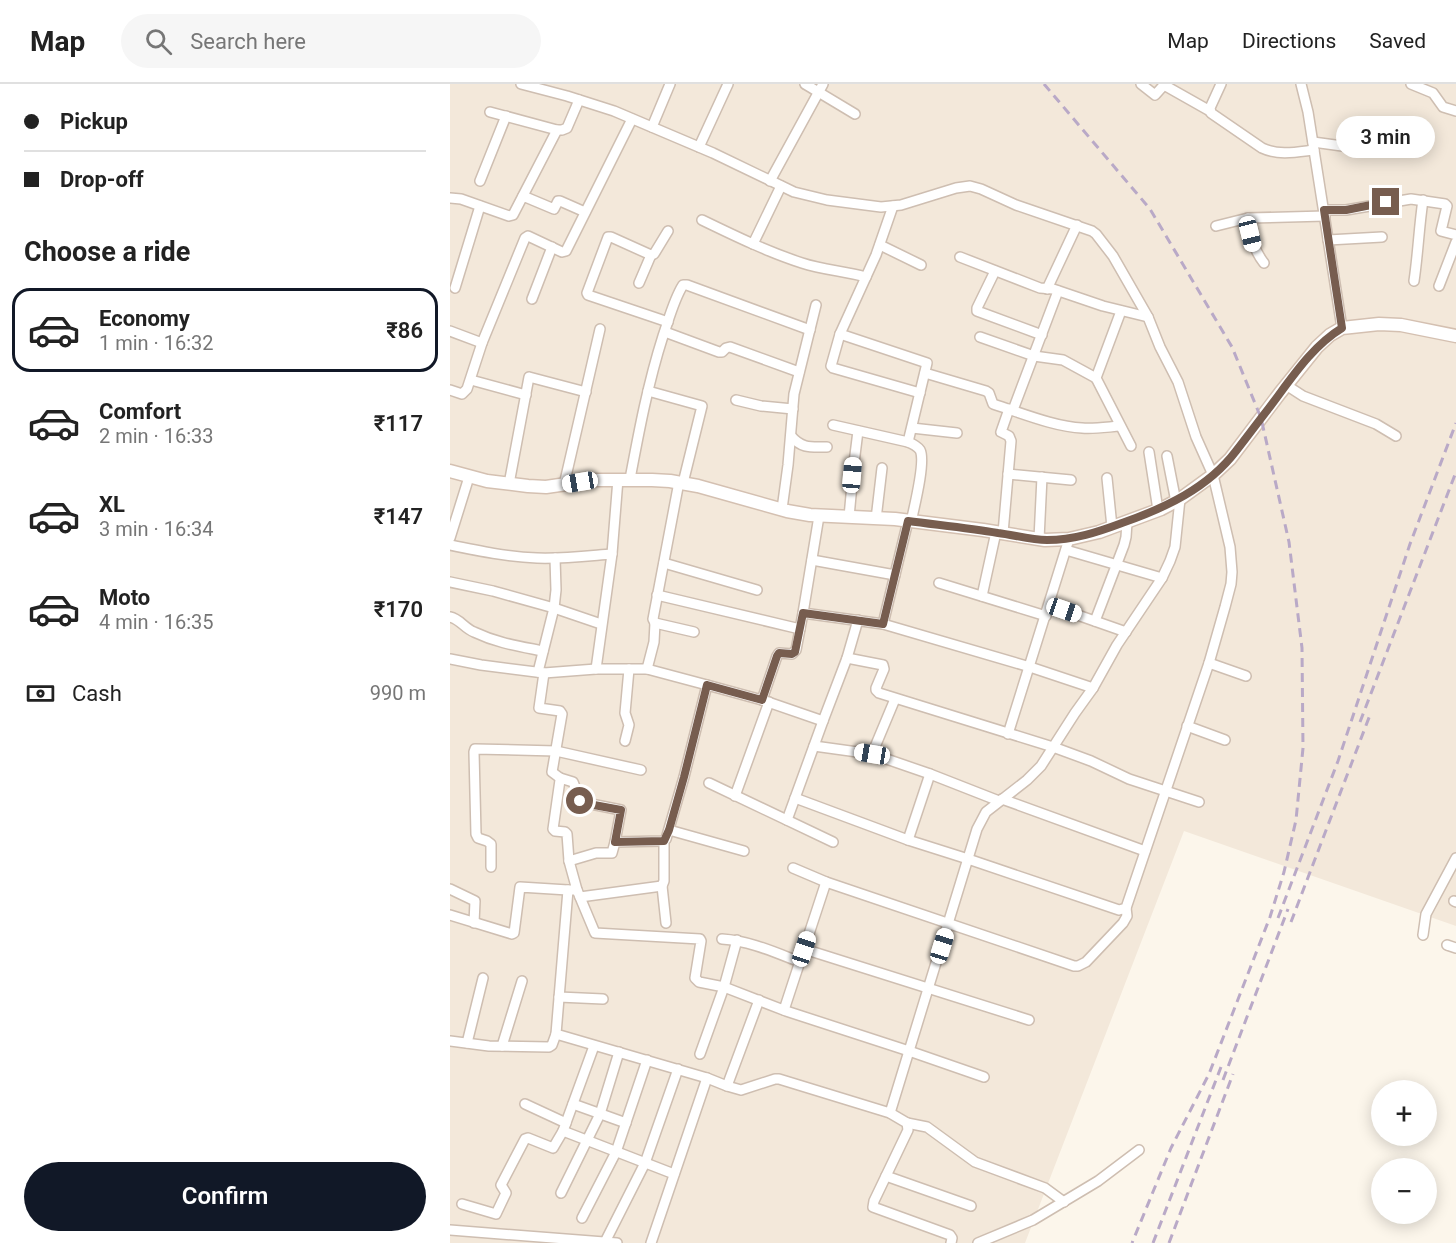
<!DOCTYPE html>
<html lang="en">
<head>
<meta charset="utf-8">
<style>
	:root { --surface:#fff; --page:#f6f6f6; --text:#222; --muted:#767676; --line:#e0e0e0; --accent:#111827 }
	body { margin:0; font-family:Roboto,sans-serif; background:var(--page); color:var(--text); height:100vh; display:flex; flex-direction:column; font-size:22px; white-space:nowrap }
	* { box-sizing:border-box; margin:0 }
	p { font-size:20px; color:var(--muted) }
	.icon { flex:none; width:33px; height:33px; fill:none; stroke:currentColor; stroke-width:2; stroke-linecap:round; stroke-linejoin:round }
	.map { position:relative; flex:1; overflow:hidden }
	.panel { display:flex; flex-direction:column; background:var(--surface); width:450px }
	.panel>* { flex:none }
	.top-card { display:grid; align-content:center; height:132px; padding:0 24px; background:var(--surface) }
	.buttons { position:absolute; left:921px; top:996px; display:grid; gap:12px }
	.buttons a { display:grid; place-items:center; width:66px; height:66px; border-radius:50%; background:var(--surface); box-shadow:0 3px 15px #0003; font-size:30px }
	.end { position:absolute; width:27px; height:27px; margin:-14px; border:8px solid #775d4f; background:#fff; box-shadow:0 0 0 3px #fff }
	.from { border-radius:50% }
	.bubble { position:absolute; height:42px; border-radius:21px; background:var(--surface); box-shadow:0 3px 15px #0003; font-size:20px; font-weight:600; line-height:42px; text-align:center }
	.car { position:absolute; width:18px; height:36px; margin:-18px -9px; border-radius:8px; box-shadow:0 0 4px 2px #0007; background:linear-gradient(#fff 24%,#345 0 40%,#fff 0 76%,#345 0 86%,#fff 0) }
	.top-card b { display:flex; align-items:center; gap:21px; height:57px; font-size:22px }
	.top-card b+b { border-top:2px solid var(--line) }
	.top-card i { width:15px; height:15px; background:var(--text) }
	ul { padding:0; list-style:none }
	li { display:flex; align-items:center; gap:18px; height:84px; margin:0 12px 9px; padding:0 12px; border:3px solid transparent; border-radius:18px }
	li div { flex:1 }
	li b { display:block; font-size:22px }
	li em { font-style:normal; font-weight:600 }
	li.on { border-color:var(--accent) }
	li>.icon { width:54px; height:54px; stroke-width:1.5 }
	h2 { padding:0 24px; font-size:27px; line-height:72px }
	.pay { display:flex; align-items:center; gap:15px; height:66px; padding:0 24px; font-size:22px }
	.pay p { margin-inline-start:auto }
	.button { display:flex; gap:12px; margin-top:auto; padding:12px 24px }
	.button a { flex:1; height:69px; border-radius:36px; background:var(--accent); color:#fff; font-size:24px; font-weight:600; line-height:69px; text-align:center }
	header { display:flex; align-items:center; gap:36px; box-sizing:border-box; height:84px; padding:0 30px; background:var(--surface); border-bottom:2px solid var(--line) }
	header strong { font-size:28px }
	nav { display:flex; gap:33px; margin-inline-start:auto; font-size:21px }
	.search { width:420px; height:54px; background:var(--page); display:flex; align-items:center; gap:15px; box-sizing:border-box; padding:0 21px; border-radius:33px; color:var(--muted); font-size:22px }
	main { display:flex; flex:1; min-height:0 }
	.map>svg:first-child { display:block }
	.residential { fill:#f3e8da }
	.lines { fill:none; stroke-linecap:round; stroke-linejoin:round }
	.street-casing { stroke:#cebeb1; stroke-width:12 }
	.secondary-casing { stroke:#d4c0b1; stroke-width:15 }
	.street { stroke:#fff; stroke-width:9 }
	.secondary { stroke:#fff; stroke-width:12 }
	.rail { stroke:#b9a9c7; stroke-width:3; stroke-dasharray:9 6; stroke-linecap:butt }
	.route { stroke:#775d4f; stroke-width:8 }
</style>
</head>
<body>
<header>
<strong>Map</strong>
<div class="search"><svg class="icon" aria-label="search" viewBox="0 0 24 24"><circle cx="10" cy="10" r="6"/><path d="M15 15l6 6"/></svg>Search here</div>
<nav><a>Map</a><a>Directions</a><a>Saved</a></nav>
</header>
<main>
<section class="panel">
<div class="top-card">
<b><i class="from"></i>Pickup</b>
<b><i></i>Drop-off</b>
</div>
<h2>Choose a ride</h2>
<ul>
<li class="on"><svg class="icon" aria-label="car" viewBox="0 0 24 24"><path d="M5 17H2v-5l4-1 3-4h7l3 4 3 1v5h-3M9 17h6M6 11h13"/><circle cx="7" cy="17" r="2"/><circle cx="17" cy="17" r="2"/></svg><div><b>Economy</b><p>1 min · 16:32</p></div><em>₹86</em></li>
<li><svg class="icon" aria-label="car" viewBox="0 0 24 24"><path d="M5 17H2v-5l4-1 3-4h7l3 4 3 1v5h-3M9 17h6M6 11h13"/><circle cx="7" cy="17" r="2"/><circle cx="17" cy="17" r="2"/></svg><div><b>Comfort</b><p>2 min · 16:33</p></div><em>₹117</em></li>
<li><svg class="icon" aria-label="car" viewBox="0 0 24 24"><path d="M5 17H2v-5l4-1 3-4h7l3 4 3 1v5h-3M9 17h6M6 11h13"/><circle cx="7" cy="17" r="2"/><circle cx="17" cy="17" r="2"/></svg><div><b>XL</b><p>3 min · 16:34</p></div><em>₹147</em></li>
<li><svg class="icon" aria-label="car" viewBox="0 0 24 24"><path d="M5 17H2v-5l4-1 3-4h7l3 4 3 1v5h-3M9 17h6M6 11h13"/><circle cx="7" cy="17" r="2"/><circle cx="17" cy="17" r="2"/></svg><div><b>Moto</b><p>4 min · 16:35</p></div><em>₹170</em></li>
</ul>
<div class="pay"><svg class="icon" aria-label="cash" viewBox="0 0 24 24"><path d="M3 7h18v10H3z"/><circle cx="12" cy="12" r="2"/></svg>Cash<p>990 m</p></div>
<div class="button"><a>Confirm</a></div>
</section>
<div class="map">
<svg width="1006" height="1159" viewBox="0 0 1006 1159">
	<rect width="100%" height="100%" fill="#fcf6eb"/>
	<!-- residential -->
	<path class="residential" d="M 0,0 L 1006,0 L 1006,842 L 734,747 L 575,1159 L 0,1159 Z"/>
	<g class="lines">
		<defs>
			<g id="street">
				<path d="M 71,0 L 117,12 L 164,27 L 263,69 L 344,108 L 377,116 L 431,123 L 451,121 L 506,104 L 520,102 L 531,105 L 566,121 L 642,147 L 646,150 L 663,172 L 698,233 L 710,263 L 728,298 L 746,353 L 763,391 L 780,463 L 782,488 L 781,500 L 775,523 L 759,579 L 676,824 L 669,826 L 518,775 L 458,756 L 345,714"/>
				<path d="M 355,0 L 405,30"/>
				<path d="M 691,0 L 705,11 L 714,1 L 760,27"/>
				<path d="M 771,0 L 760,24 L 761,29 L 812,64 C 829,72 847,68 864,66"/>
				<path d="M 851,0 L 858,28 L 892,244"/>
				<path d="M 961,0 L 983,9 L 993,23 L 1006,27"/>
				<path d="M 40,28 L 107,46 L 112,46 L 117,44 L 129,16"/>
				<path d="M 202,43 L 220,0"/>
				<path d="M 863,58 L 936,68"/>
				<path d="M 249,63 L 278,0"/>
				<path d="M 30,97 L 56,32"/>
				<path d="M 320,97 L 373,0"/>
				<path d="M 73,112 L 104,125 L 108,117 L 110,117 L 135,128"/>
				<path d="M 0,114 L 11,115 L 59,132 L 63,131 L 107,46"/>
				<path d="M 443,122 L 426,171 L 390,250 L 381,282 L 383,284 L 470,309"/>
				<path d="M 874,126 L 896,126 L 961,115 L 995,120 L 997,122 L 991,147 L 1006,151"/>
				<path d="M 798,134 C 801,152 803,165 814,179"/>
				<path d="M 252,136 C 285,152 318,168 352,179 C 373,186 395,187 416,193"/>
				<path d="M 766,142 L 798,134 L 875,132"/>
				<path d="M 878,156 L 932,153"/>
				<path d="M 303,160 L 331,102"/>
				<path d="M 430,161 L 471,181"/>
				<path d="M 510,173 L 590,204 L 603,205 L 653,222 L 698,233"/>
				<path d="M 545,187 L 527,224 L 527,227 L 592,251"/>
				<path d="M 964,197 C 968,170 969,143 973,116"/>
				<path d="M 189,199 L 201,171"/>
				<path d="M 989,202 L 1006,158"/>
				<path d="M 5,204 L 30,122"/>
				<path d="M 597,205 L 627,141"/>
				<path d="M 82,215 L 102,163"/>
				<path d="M 671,227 L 646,294 L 681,362"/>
				<path d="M 218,238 L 138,211 L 137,209 L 158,153 L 161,153 L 201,171 L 204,170 L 218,147"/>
				<path d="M 0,247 L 32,259"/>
				<path d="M 215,248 L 269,268 L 272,268 L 276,264 L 280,263 L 349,288"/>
				<path d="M 390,250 L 477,279 L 458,358"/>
				<path d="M 530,253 L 584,272 L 613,276 L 646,294"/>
				<path d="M 475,289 L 536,307 L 539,309 L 543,320 C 569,328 605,343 632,344 C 644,345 657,343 670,342"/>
				<path d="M 21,296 L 76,311"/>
				<path d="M 836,301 L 853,312 L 926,340 L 946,352"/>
				<path d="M 0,306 L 12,310 L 17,305 L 32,259 L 75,154 L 78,152 L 112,168 L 116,167 L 182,35"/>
				<path d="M 198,307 L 252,322 L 233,399"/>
				<path d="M 286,316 L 311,322 L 343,325"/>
				<path d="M 563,326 L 608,207"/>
				<path d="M 383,341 L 458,358 C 463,360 467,362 470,366 C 476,377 464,424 461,438"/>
				<path d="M 462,344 L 507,349"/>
				<path d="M 341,352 C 352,365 361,363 377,363"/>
				<path d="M 699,368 L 708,426"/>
				<path d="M 717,372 L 726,418"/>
				<path d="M 558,390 L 621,396"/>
				<path d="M 657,394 L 662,443"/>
				<path d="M 180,395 C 189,347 198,299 213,252 C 219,235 224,215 233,201 L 237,201 L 360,246"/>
				<path d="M 229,398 L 203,535 L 205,539 L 244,548"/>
				<path d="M 59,400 L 79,293 L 136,308"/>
				<path d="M 114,401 L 150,245"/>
				<path d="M 332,425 L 338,381 L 344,310 L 366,221"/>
				<path d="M 399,433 L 404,379 L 408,347"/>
				<path d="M 426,435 L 432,384"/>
				<path d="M 553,449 L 561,357 L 559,352 L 551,348 L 559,325"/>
				<path d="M 0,454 L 19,393"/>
				<path d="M 589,455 L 592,393"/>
				<path d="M 0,461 C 29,467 58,473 87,474 C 112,475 137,472 162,470"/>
				<path d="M 616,466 L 712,494"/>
				<path d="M 362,476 L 445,491"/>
				<path d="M 214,479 L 307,506"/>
				<path d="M 0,498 L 43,507 L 104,524 L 151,540"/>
				<path d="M 489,499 L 596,532"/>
				<path d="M 207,511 L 350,545"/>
				<path d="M 532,512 L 546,448"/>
				<path d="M 599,521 L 676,548"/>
				<path d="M 353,529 L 433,540 L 580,583 L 643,604"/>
				<path d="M 0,533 C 10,535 14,544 24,548 C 47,559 68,562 93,567"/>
				<path d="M 645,537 L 674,461 L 676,453 L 677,438"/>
				<path d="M 433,540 L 458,437"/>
				<path d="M 397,574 L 433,581 L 434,585 L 426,604 L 426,606 L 429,609 L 603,663 L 641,677 L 679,695 L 749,718"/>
				<path d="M 0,575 L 31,581 L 94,589 L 146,585 L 197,585 L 257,601 L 234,693 L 216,755 L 212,757 L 165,758 L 162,769 L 146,769 L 119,777 L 127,806 L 118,806 L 106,950 L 257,994 L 277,1002 L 291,1006 L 325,995 L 329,995 L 440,1029 L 457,1039 L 458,1046 L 424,1117 L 423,1123 L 500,1151 L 502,1154 L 501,1159"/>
				<path d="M 759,579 L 796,592"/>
				<path d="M 146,585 L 162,470 L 168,395"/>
				<path d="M 197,585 L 204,558 L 205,539"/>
				<path d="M 88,588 L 104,524 L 106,506 L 105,474"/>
				<path d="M 94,589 L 89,624 L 110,627 L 112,630 L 102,688 L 110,694 L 110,696 L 103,745 L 105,747 L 115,748 L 117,750 L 119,777"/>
				<path d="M 257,601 L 312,616 L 373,637"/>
				<path d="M 312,616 L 327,572 L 329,569 L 342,570 L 346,566 L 353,529 L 369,432"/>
				<path d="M 737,642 L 775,656"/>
				<path d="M 558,650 L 619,455"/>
				<path d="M 175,657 L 179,641 L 175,629 L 179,585"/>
				<path d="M 364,662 L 422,670 L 480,690 L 549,717"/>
				<path d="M 422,670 L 445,615"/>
				<path d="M 110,694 L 123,698 L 131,718 L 171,726 L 165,758"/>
				<path d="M 259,699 L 383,758"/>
				<path d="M 285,712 L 319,618"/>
				<path d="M 552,715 L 695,767"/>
				<path d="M 337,736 L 373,637 L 397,574 L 408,536"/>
				<path d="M 219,746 L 294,767"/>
				<path d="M 458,756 L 480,690"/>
				<path d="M 214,757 L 214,797 L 212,802 L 216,839"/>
				<path d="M 41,783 L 41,760 L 37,757 L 28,754 L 26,750 L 24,668 L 25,665 L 106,667 L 191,686"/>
				<path d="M 343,784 L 376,798 L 624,882 L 628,882 L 636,878 L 673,839 L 677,832 L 676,824"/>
				<path d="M 0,805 L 25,817 L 24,839"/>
				<path d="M 127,806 L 145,849 L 250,855 L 251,857 L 245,894 L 249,898 L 274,903 L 336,927 L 459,967 L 534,993"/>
				<path d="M 130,813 L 212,802"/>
				<path d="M 1004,817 L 1006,818"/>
				<path d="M 0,831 L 62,850 L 64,849 L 70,803 L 118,806"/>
				<path d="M 973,851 L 976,830 L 1006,774"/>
				<path d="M 272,855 C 300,857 324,868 350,878"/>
				<path d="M 997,861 L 1006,864"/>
				<path d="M 354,865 L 579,936"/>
				<path d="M 109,913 L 153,915"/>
				<path d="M 334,926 L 376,798"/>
				<path d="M 0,957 L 39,962 L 99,963 L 102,961 L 106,950"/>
				<path d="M 17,959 L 33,894"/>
				<path d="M 52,962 L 72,897"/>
				<path d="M 250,970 L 274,903 L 287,856"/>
				<path d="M 277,1002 L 309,916"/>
				<path d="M 75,1020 L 116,1039"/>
				<path d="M 123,1020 L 176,1039"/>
				<path d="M 440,1029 L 527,745 L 536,728 L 577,696 L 591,682 L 625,629 L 643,604 L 667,561 L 712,494 L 720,477 L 725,463 L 730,415"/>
				<path d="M 457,1039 L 477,1043 L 525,1078 L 595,1104 L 614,1118"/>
				<path d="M 113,1047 L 144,962"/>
				<path d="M 436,1092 L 521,1122"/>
				<path d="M 111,1109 L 150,1030 L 169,968"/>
				<path d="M 12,1120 L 46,1130 L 56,1109 L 51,1101 L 75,1055 L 78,1054 L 103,1064 L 113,1047 L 224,1090"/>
				<path d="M 132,1134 L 166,1068 L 197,976"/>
				<path d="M 0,1146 L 167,1159"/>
				<path d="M 155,1158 L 195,1079 L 228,985"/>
				<path d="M 201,1159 L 257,994"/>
				<path d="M 528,1159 L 583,1136 L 648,1097 L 689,1066"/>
			</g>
			<path id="secondary" d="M 0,387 L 37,397 L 78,402 L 96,403 L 144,396 L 202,396 L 220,397 L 248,402 L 337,427 L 360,431 L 445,435 L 533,446 L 595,456 L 619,455 L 649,448 L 711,425 L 730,415 L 763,391 L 780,375 L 830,309 L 867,263 L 880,251 L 892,244 L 929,240 L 951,241 L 1006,252"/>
		</defs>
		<!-- street casing -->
		<use href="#street" class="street-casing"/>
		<!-- secondary casing -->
		<use href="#secondary" class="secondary-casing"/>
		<!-- street -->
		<use href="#street" class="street"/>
		<!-- secondary -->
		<use href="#secondary" class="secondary"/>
		<!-- rail -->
		<g class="rail">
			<path d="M 594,0 L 700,125 L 782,263 L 811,334 L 839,458 L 852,564 L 853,664 L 846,736 L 834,788 L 820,833 L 759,990 L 721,1064 L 682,1159"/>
			<path d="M 910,638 L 1006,388"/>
			<path d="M 828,834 L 888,677 L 960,460 L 1006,339"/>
			<path d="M 841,838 L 920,631"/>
			<path d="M 773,996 L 838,825"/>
			<path d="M 703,1159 L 771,983"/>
			<path d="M 719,1159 L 783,990"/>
		</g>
	</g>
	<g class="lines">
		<!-- route -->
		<path class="route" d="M 130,717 L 133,719 L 171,726 L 165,758 L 214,757 L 219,746 L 234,693 L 257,601 L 312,616 L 327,572 L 329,569 L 342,570 L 345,568 L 353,529 L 433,540 L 458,437 C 488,441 518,444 548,449 C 564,451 581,456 597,456 C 624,456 648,448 672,439 C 715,424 758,404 786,367 C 797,353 808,338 819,324 C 841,295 861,263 892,244 L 874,126 L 896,126 L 936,118"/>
	</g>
</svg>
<div class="buttons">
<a>+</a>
<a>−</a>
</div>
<i class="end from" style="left:130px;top:717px"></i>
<i class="end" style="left:936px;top:118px"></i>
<div class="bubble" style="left:886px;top:32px;width:99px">3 min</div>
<i class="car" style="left:800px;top:150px;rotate:166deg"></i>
<i class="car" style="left:402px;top:391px;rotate:5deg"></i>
<i class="car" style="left:130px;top:398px;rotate:261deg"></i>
<i class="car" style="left:614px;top:526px;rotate:109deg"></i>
<i class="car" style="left:422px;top:670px;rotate:279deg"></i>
<i class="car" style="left:492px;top:862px;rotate:17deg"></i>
<i class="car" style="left:354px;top:865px;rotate:18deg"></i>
</div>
</main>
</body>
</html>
